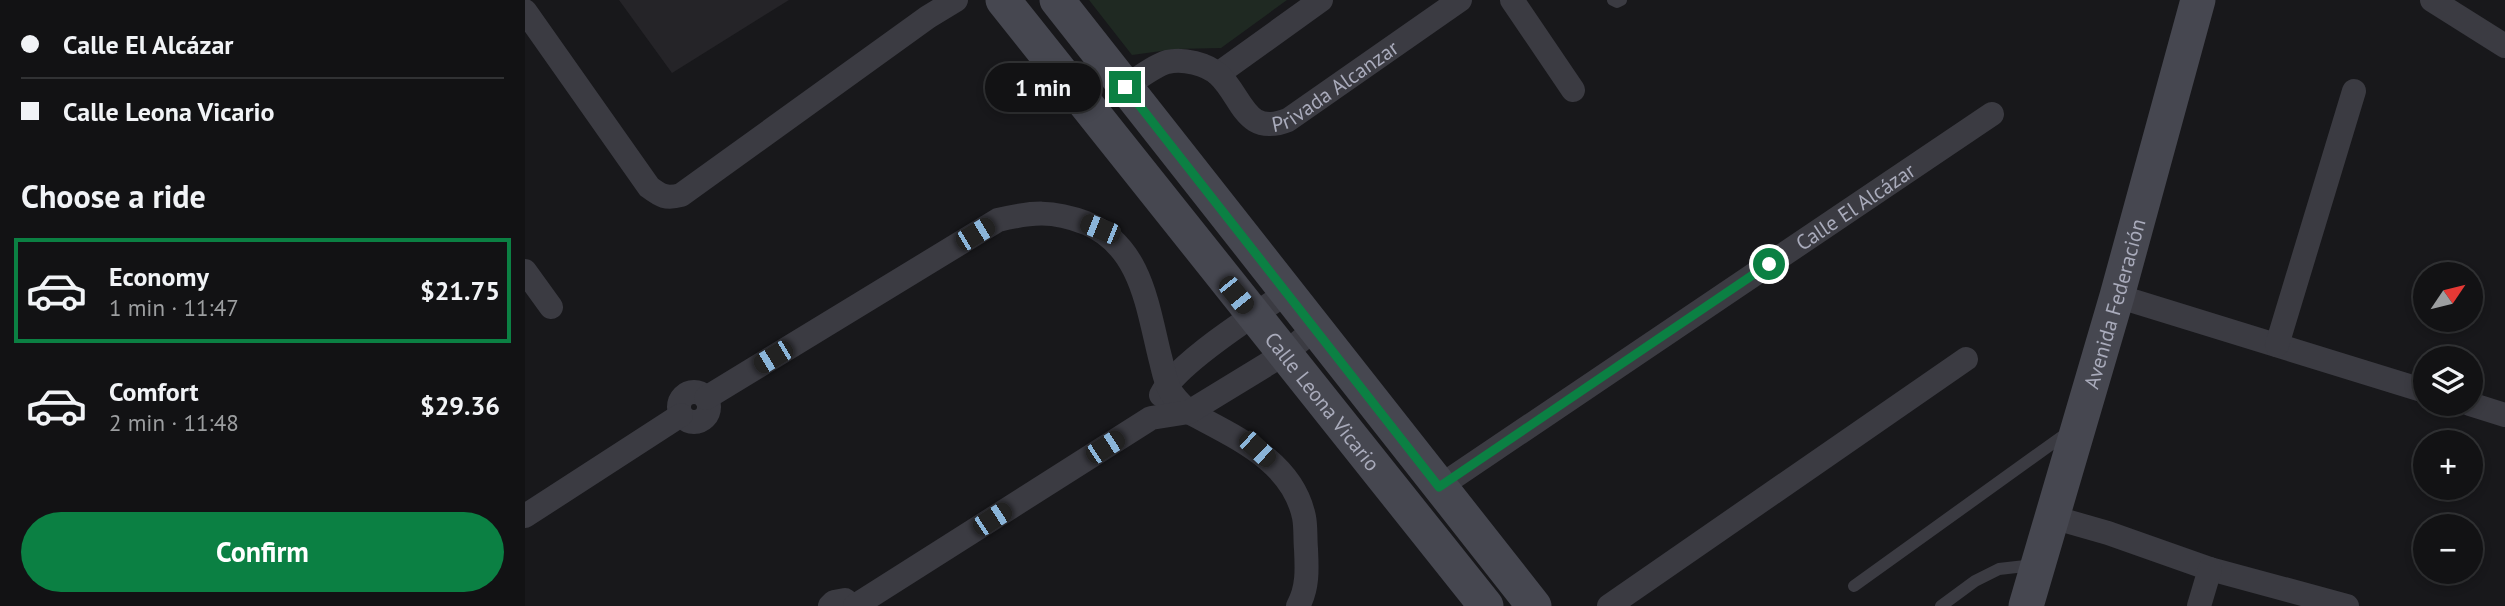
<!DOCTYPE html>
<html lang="en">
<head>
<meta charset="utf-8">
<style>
	:root { --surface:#121214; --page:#1f2022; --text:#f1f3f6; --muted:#9c9ea0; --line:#313234; --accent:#0b8043 }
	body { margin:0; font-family:"PT Sans",sans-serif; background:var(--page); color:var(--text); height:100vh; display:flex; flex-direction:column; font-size:26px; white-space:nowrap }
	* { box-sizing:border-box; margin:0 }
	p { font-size:23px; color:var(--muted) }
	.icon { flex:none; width:38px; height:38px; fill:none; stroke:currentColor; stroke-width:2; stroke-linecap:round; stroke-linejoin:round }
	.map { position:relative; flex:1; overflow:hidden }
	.sheet { display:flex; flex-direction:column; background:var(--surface); width:525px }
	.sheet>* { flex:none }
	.hud { display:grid; align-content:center; height:154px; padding:0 21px; background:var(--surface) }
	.needle { width:46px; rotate:55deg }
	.buttons { position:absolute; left:1888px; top:262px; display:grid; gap:14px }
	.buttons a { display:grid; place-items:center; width:70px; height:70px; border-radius:50%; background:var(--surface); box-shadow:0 4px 10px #0003,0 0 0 2px var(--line); font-size:35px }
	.end { position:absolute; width:32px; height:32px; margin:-16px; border:9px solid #0b8043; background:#fff; box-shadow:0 0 0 4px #fff }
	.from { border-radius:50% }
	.bubble { position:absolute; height:49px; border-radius:24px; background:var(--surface); box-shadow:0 4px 10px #0003,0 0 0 2px var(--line); font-size:23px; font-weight:700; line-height:49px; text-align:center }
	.car { position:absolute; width:21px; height:42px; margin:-21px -10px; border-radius:9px; box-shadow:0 0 5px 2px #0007; background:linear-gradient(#222 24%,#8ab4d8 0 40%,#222 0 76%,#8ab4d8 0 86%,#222 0) }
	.hud b { display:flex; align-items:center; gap:24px; height:66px; font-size:26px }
	.hud b+b { border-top:2px solid var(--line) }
	.hud i { width:18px; height:18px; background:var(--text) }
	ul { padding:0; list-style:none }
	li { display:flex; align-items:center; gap:21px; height:105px; margin:0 14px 10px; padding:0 7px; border:4px solid transparent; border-radius:0px }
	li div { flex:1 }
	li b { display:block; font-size:26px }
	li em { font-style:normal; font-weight:700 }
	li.selected { border-color:var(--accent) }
	li>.icon { width:63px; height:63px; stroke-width:1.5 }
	h2 { padding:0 21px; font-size:32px; line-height:84px }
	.action { display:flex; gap:14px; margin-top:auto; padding:14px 21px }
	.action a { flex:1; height:80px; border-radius:42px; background:var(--accent); color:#fff; font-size:28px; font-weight:700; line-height:80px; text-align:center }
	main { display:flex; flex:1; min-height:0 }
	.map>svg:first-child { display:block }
	.built { fill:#252428 }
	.green { fill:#1f2922 }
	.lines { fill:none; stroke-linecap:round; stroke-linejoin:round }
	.lane { stroke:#3b3b42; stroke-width:12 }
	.street { stroke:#3b3b42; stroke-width:24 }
	.secondary { stroke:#464750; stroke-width:35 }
	.route { stroke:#0b8043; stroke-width:9 }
	.labels { text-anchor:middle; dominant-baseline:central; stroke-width:5; stroke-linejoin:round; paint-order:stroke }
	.street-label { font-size:21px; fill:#a9abbb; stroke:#131316 }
</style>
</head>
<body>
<main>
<section class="sheet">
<div class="hud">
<b><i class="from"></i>Calle El Alcázar</b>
<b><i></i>Calle Leona Vicario</b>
</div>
<h2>Choose a ride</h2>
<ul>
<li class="selected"><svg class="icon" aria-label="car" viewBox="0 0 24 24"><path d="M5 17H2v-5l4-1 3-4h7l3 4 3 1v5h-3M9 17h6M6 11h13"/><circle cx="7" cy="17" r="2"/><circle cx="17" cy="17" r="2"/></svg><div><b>Economy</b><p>1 min · 11:47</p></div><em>$21.75</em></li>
<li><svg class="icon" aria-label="car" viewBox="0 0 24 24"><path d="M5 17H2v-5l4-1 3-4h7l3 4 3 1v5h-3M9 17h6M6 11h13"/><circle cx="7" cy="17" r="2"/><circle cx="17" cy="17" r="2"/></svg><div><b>Comfort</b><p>2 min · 11:48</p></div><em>$29.36</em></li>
</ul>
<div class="action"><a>Confirm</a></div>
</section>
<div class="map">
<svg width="1980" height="606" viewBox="0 0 1980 606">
	<rect width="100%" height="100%" fill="#18181b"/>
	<!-- built -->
	<path class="built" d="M 94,0 L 264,0 L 147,73 Z"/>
	<!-- green -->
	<path class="green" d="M 564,0 L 762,0 L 696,48 L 651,49 L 607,55 Z"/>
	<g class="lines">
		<!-- lane -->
		<g class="lane">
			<path d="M 1088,0 L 1092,2 L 1096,0"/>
			<path d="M 1329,586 L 1542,433"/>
			<path d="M 1416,606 L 1450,581 L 1474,569 L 1509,565"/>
		</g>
		<!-- street -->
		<g class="street">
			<path d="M 987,0 L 1048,90"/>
			<path d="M 1907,0 L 1980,46"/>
			<path d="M 0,11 L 124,187 C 136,196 141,199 156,195 L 403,17 L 431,0"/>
			<path d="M 693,74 L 796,0"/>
			<path id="s1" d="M 600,87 C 613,79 628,66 642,62 C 658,58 682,64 694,75 C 718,98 720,137 763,120 L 935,0"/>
			<path d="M 0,271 L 26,307"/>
			<path d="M 1592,296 L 1900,391"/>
			<path d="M 1752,345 L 1829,91"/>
			<circle cx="169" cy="407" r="15"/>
			<path d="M 636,395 C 651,364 731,313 762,293"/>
			<path d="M 181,398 L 473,220 C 507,212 527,210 561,223 C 616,246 622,305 635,357 C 638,368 640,382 646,392 C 651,400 658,406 664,412 C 709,437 767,460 779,517 C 781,527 780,538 781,549 C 782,569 783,588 773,606"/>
			<path d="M 1945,404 L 1980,415"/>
			<path id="s2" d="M 914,487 L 1467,114"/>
			<path d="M 0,516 L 156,415"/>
			<path d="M 1527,517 L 1583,533 L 1685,569 L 1822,606"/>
			<path d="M 305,606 L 309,602 L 320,600 L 328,606"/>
			<path d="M 330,606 L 626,418 L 664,412 L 759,354 L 790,329"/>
			<path d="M 1084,606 L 1441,359"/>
			<path d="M 1674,606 L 1685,569"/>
		</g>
		<!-- secondary -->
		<g class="secondary">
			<path id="s3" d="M 478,0 L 961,606"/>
			<path d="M 532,0 L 1009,606"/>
			<path id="s4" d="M 1501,606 L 1592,296 L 1673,0"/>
		</g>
	</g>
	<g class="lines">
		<!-- route -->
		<path class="route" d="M 600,87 L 914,487 L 1244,264"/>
	</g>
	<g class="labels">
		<!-- street labels -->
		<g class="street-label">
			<text stroke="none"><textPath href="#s1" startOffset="254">Privada Alcanzar</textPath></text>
			<text stroke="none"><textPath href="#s2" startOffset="502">Calle El Alcázar</textPath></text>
			<text stroke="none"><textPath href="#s4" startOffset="315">Avenida Federación</textPath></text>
			<text stroke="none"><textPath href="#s3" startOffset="513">Calle Leona Vicario</textPath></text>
		</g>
	</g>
</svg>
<div class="buttons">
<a><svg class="needle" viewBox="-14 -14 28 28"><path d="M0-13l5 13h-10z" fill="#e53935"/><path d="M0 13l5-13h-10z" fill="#9c9ea0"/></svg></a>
<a><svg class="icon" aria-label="layers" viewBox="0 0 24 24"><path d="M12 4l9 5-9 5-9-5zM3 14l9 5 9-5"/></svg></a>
<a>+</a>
<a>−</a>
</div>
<i class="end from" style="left:1244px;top:264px"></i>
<i class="end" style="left:600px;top:87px"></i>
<div class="bubble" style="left:460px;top:63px;width:116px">1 min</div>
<i class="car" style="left:575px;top:229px;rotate:292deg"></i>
<i class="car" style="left:450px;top:234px;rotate:59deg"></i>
<i class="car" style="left:711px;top:295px;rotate:141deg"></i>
<i class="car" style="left:248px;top:357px;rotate:239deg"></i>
<i class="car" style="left:580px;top:447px;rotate:57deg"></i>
<i class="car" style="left:732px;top:449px;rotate:133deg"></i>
<i class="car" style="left:467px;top:519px;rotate:57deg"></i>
</div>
</main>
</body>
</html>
